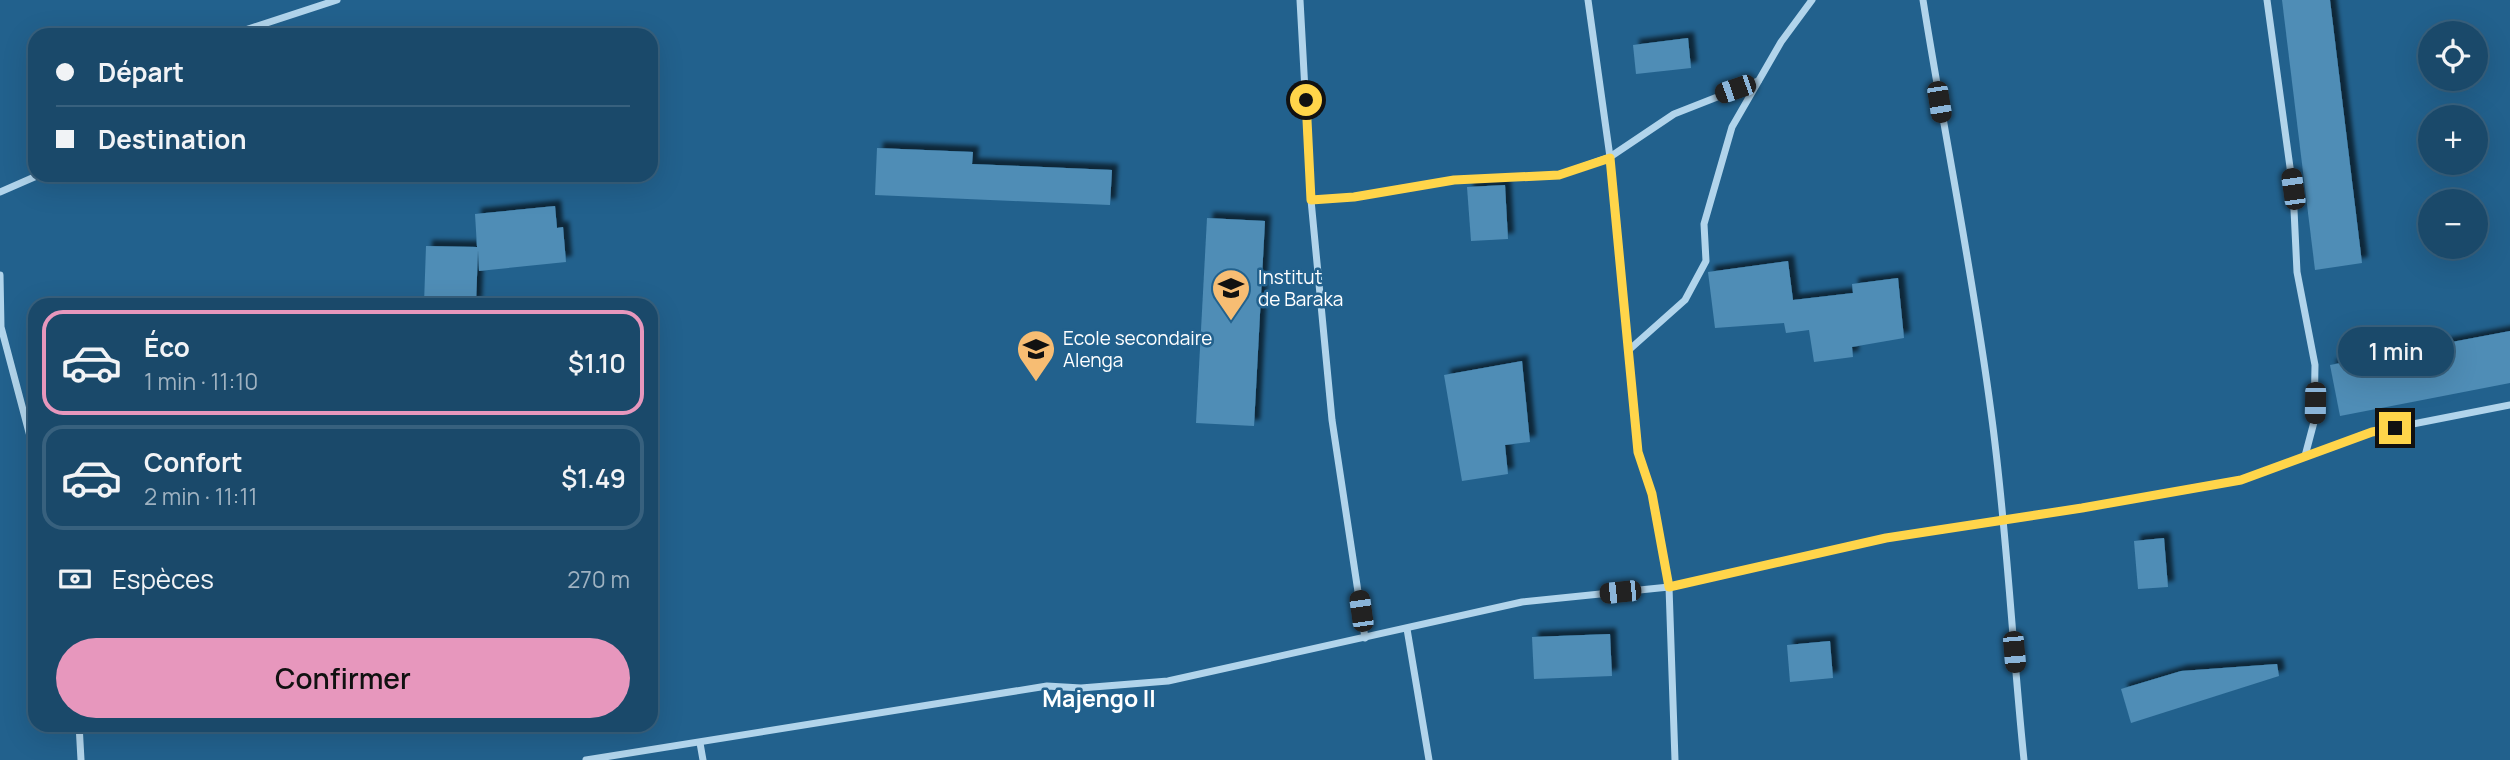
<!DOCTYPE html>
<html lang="fr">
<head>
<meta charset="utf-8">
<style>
	:root { --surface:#1a496a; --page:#275372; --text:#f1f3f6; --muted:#9fb2c1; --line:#38617e; --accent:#e797bd }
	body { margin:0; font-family:Manrope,sans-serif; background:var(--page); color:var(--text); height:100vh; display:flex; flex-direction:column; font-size:26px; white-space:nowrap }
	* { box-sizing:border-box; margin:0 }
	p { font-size:23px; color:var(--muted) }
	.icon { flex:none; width:38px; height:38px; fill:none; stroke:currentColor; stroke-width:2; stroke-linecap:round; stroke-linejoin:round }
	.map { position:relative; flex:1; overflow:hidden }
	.sheet { position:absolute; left:28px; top:298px; width:630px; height:434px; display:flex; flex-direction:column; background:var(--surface); border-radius:21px; box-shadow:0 7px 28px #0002,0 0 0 2px var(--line) }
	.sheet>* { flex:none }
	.banner { position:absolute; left:28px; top:28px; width:630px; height:154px; border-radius:21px; box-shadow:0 7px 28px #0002,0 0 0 2px var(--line); display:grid; align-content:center; height:154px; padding:0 28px; background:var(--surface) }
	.buttons { position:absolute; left:2418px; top:21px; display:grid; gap:14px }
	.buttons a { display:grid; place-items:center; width:70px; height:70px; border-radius:50%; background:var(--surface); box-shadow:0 7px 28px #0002,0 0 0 2px var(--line); font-size:35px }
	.end { position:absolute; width:32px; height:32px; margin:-16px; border:9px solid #ffd54a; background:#111; box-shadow:0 0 0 4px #111 }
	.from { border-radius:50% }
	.bubble { position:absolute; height:49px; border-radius:24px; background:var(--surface); box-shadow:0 7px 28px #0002,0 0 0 2px var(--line); font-size:23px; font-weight:600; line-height:49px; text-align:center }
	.car { position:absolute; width:21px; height:42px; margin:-21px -10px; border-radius:9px; box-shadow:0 0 5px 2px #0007; background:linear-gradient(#222 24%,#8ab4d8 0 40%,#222 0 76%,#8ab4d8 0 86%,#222 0) }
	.banner b { display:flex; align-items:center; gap:24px; height:66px; font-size:26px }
	.banner b+b { border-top:2px solid var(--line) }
	.banner i { width:18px; height:18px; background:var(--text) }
	ul { padding:12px 0 0; list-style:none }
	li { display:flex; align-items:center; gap:21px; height:105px; margin:0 14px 10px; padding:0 14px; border:4px solid var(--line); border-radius:21px }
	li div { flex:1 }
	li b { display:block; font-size:26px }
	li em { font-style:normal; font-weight:600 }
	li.on { border-color:var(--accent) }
	li>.icon { width:63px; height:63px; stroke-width:1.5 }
	.pay { display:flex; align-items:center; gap:18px; height:77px; padding:0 28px; font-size:26px }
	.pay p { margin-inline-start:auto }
	.button { display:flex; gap:14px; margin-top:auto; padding:14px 28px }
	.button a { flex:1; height:80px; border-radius:42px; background:var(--accent); color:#111; font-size:28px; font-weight:600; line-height:80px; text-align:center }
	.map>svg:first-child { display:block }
	.building { fill:#4f8db6; filter:url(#shadow) }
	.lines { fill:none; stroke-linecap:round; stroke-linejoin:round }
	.minor { stroke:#b1d4eb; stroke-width:7 }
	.route { stroke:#ffd54a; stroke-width:9 }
	.labels { text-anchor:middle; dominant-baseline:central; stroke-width:5; stroke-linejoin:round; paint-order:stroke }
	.poi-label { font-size:19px; fill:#fff; stroke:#22618d; text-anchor:start }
	.quarter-label { font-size:23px; font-weight:bold; fill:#fff; stroke:#22618d }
</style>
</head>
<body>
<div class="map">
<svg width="2510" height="760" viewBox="0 0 2510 760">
	<defs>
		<filter id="shadow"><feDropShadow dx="6" dy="-6" stdDeviation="2" flood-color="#0009"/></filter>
	</defs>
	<rect width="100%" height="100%" fill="#22618d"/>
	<!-- building -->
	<g class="building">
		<path d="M 2282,0 L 2330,0 L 2362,263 L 2315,270 Z"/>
		<path d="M 1688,38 L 1691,68 L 1636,74 L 1633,45 Z"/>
		<path d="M 877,148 L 973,152 L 972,164 L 1112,170 L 1110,205 L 875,195 Z"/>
		<path d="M 1505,185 L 1508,239 L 1471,241 L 1467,187 Z"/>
		<path d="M 555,206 L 557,228 L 563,227 L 566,262 L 479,271 L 478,250 L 476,304 L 424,304 L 426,246 L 477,247 L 475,214 Z"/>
		<path d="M 1207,218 L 1265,221 L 1254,426 L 1196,423 Z"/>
		<path d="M 1788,261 L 1793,300 L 1853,293 L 1852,284 L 1898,278 L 1904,338 L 1852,347 L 1853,357 L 1814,362 L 1809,330 L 1786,333 L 1784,323 L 1715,328 L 1708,272 Z"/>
		<path d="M 2510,331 L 2510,383 L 2340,416 L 2330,365 Z"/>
		<path d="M 1522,361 L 1530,442 L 1505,445 L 1508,474 L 1462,481 L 1444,375 Z"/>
		<path d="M 2164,538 L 2168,587 L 2138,589 L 2134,541 Z"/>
		<path d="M 1610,634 L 1612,676 L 1534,679 L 1532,637 Z"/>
		<path d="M 1830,641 L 1833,678 L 1790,682 L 1787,645 Z"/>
		<path d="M 2277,664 L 2279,676 L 2131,723 L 2121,689 L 2181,671 Z"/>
	</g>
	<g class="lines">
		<!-- minor -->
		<g class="minor">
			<path d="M 1300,0 L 1311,200 L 1332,420 L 1365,638"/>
			<path d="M 1588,0 L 1610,157 L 1638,451 L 1652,494 L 1669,587 L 1675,760"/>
			<path d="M 1923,0 C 1945,138 1973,274 1991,412 C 2007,528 2012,644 2024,760"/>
			<path d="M 2267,0 L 2293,189 L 2297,272 L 2315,365 L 2314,422 L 2305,456"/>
			<path d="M 230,35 L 337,0"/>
			<path d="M 0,192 L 39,175"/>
			<path d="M 1311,200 L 1354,197 L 1454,180 L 1559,175 L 1610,157 L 1674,114 L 1758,81"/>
			<path d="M 0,275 L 1,327 L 35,455"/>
			<path d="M 1630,349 L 1685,300 L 1706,261 L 1704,224 L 1732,127 L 1781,42 L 1812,0"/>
			<path d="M 1407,629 L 1429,760"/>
			<path d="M 79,724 L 81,760"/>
			<path d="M 700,743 L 703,760"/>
			<path d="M 586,760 L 1047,686 L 1081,688 L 1168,681 L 1522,602 L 1669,587 L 1886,538 L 2082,508 L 2241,480 L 2372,432 L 2510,405"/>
		</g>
	</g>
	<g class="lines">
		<!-- route -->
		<path class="route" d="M 1306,100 L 1311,200 L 1354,197 L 1454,180 L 1559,175 L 1610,158 L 1638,452 L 1652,494 L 1669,587 L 1886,538 L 2082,508 L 2241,480 L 2372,432 L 2395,428"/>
	</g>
	<!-- icons -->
	<defs>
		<symbol id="school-pin" viewBox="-11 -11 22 30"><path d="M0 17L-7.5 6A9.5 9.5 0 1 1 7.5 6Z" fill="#f7bd73" stroke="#22618d"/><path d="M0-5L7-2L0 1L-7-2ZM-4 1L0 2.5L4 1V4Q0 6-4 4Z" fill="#111"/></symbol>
	</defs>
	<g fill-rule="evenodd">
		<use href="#school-pin" x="1209" y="266" width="44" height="60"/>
		<use href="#school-pin" x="1014" y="327" width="44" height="60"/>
	</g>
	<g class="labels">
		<!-- poi labels -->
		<g class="poi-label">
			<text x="1258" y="277">Institut<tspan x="1258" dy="22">de Baraka</tspan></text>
			<text x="1063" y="338">Ecole secondaire<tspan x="1063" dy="22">Alenga</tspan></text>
		</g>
		<!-- quarter labels -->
		<g class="quarter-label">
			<text x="1099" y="698">Majengo II</text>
		</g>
	</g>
</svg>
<div class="buttons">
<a><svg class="icon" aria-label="locate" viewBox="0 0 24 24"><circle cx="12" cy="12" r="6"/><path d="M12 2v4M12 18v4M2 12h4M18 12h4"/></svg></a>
<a>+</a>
<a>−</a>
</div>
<i class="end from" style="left:1306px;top:100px"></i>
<i class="end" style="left:2395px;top:428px"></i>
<div class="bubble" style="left:2338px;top:327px;width:116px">1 min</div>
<i class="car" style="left:1735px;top:89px;rotate:251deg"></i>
<i class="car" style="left:1939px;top:102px;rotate:171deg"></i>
<i class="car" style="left:2293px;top:189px;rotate:352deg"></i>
<i class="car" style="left:2315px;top:403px;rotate:181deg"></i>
<i class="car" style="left:1620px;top:592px;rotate:264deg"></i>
<i class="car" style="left:1361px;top:611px;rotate:352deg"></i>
<i class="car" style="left:2014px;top:652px;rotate:175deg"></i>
<div class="banner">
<b><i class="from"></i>Départ</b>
<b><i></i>Destination</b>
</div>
<section class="sheet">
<ul>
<li class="on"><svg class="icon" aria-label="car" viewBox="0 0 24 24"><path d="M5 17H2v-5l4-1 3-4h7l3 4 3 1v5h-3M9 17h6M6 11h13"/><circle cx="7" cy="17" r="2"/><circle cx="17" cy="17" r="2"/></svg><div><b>Éco</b><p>1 min · 11:10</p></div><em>$1.10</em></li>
<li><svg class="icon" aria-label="car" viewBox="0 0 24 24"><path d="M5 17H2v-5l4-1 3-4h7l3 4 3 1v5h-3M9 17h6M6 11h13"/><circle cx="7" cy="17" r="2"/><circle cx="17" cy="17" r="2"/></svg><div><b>Confort</b><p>2 min · 11:11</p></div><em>$1.49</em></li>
</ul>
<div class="pay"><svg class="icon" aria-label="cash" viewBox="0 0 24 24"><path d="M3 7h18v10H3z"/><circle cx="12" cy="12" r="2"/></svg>Espèces<p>270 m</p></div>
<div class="button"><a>Confirmer</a></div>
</section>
</div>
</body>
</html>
